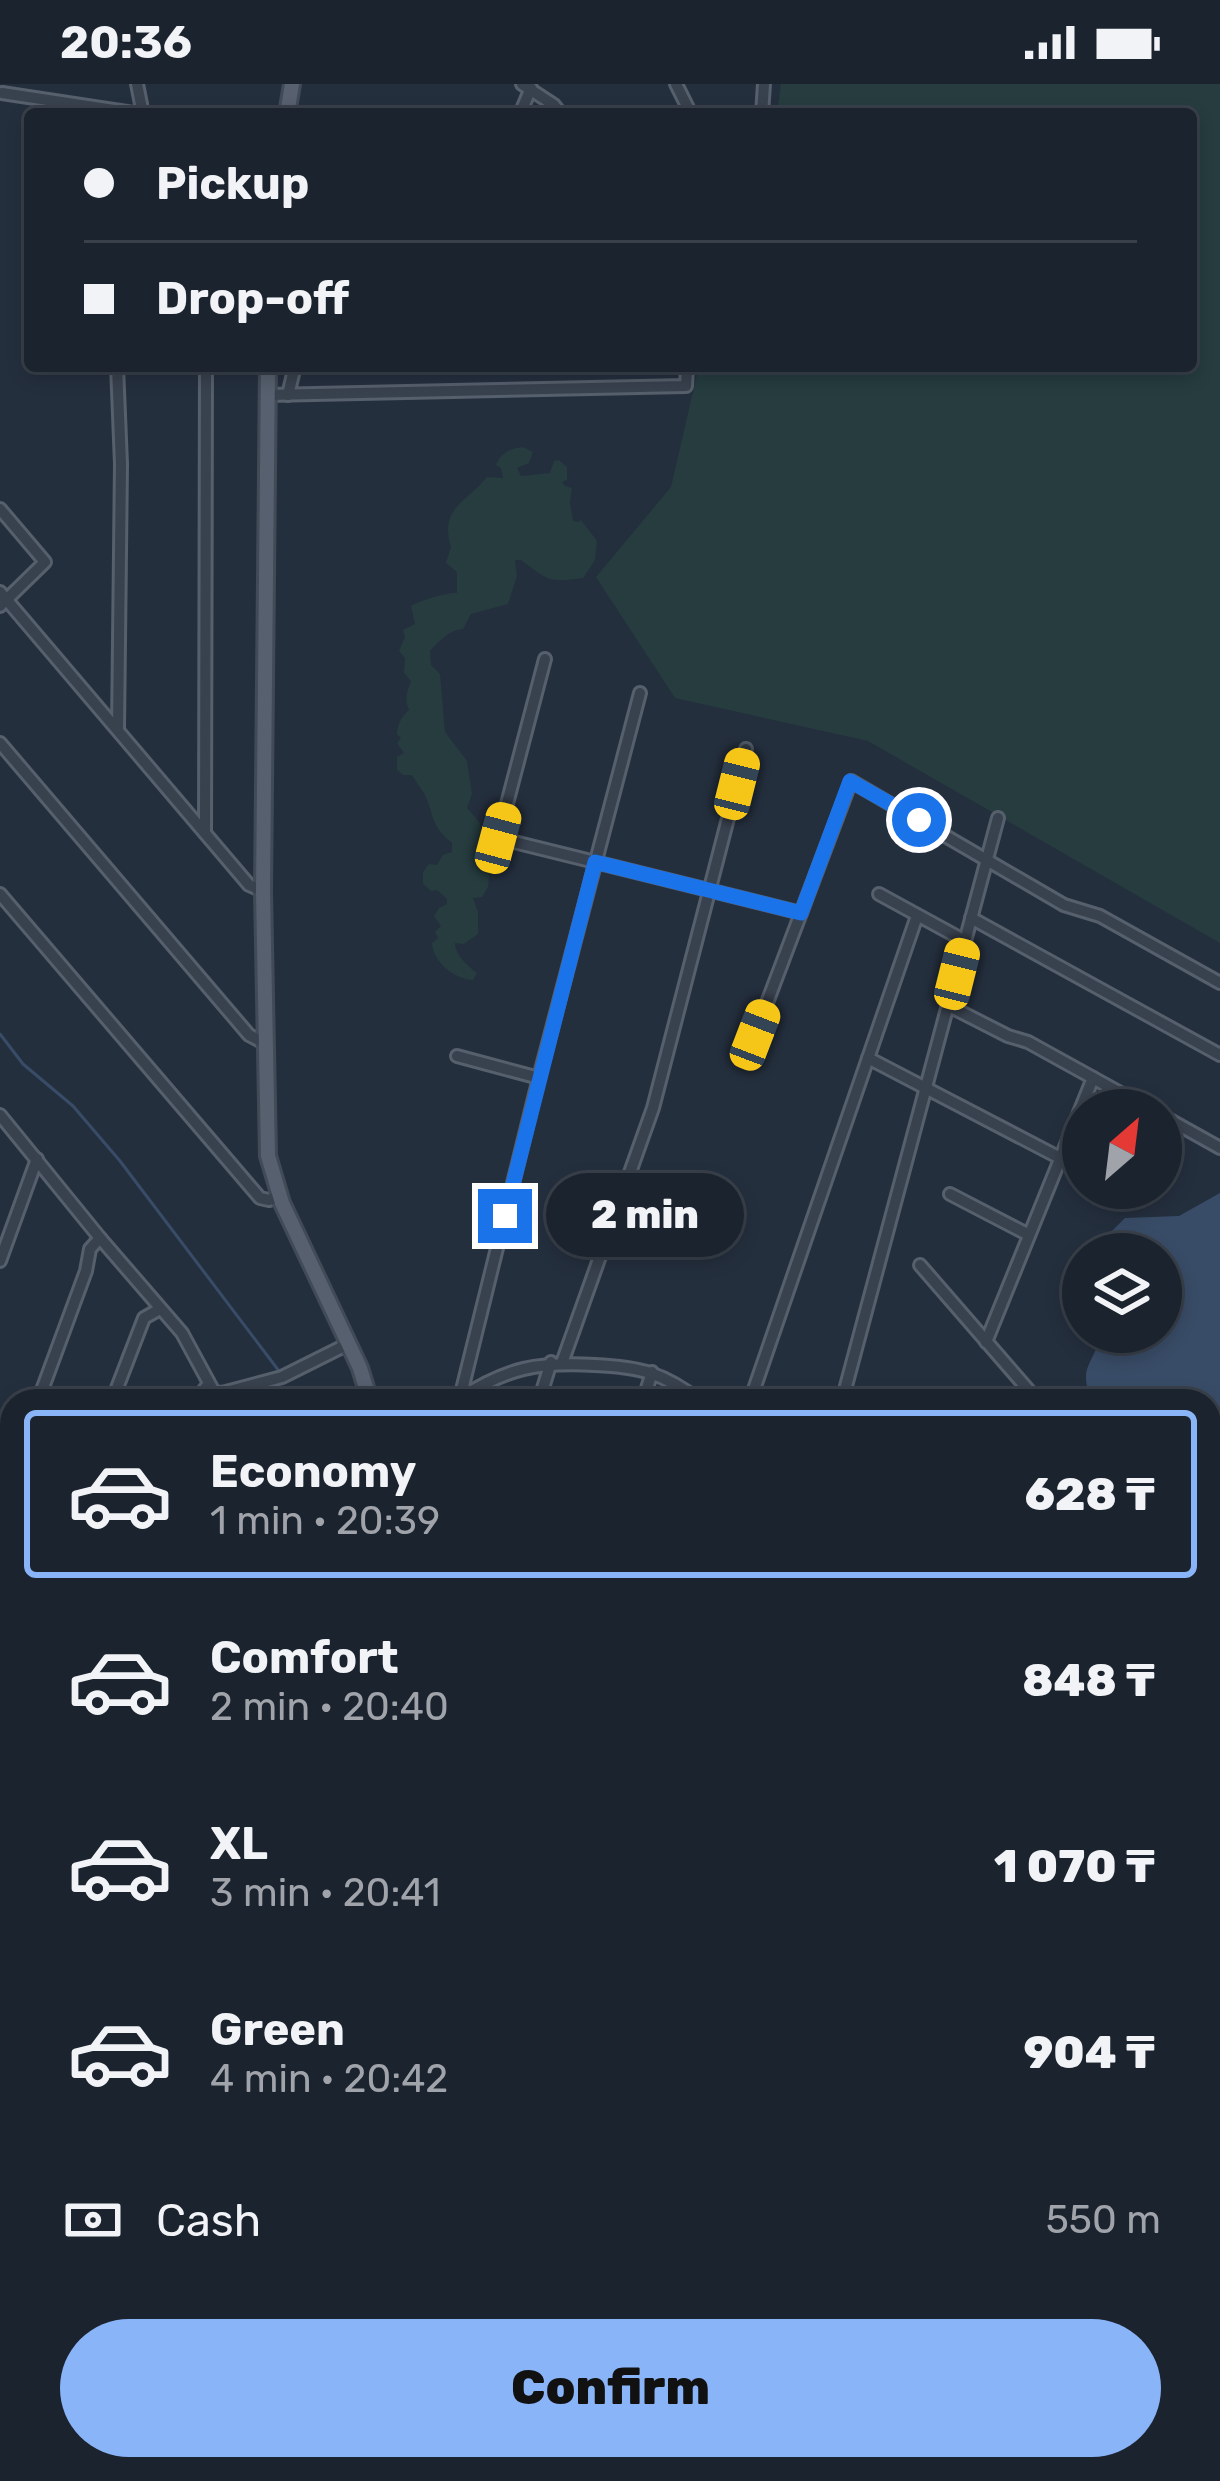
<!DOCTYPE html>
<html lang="en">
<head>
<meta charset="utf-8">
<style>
	:root { --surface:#1b232e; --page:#242b36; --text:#f1f3f6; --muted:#a0a4aa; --line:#39404a; --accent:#8ab4f8 }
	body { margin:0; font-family:Rubik,sans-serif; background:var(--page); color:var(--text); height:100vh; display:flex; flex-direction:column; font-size:45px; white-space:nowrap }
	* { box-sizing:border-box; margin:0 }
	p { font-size:39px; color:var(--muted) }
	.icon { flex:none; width:66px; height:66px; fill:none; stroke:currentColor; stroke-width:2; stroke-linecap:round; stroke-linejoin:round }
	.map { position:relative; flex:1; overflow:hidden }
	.panel { position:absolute; left:0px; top:1305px; width:1221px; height:1092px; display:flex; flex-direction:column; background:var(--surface); border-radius:36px 36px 0 0; box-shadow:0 6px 18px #0003,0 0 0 3px var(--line) }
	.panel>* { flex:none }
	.top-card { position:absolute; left:24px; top:24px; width:1173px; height:264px; border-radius:12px; box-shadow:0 6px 18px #0003,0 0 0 3px var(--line); display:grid; align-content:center; height:264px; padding:0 60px; background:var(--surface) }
	.needle { width:78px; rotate:28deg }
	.controls { position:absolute; left:1062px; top:1005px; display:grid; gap:24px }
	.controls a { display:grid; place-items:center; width:120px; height:120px; border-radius:50%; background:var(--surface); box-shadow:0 6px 18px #0003,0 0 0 3px var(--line); font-size:60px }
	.end { position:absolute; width:54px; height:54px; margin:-27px; border:15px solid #1a73e8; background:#fff; box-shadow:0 0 0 6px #fff }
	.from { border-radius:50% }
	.bubble { position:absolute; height:84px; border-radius:42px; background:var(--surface); box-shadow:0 6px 18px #0003,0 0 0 3px var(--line); font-size:39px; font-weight:800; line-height:84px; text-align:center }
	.car { position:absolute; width:36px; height:72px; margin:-36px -18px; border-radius:15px; box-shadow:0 0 9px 3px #0007; background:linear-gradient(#f5c518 24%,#345 0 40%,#f5c518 0 76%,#345 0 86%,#f5c518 0) }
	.top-card b { display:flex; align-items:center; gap:42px; height:114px; font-size:45px }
	.top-card b+b { border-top:3px solid var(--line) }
	.top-card i { width:30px; height:30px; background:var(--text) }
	ul { padding:21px 0 0; list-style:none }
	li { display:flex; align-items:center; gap:36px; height:168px; margin:0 24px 18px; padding:0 36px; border:6px solid transparent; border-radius:12px }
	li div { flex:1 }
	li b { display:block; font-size:45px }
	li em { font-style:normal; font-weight:800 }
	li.selected { border-color:var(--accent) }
	li>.icon { width:108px; height:108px; stroke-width:1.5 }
	.pay { display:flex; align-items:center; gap:30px; height:132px; padding:0 60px; font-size:45px }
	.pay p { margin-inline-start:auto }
	.action { display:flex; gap:24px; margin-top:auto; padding:24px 60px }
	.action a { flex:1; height:138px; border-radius:72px; background:var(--accent); color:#111; font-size:48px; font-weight:800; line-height:138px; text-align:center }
	.status { display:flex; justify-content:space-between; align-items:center; height:84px; padding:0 60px; background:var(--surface); direction:ltr }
	.status svg { height:33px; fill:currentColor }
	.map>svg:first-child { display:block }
	.green { fill:#263c3f }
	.water { fill:#394c67 }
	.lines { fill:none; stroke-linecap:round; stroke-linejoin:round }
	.stream { stroke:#394c67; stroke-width:3 }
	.minor-casing { stroke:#565f6c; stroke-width:16 }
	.major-casing { stroke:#414a57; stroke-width:20 }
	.highway-casing { stroke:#434c59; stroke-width:22 }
	.minor { stroke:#38414e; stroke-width:10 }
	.major { stroke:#56606e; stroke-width:14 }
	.highway { stroke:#746855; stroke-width:16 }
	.route { stroke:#1a73e8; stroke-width:15 }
</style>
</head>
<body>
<div class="status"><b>20:36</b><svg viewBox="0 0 49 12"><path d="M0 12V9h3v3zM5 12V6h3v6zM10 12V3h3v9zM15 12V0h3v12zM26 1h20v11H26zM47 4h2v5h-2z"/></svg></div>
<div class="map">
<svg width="1220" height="2397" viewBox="0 0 1220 2397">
	<rect width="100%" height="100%" fill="#242f3e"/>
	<!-- green -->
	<g class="green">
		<path d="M 781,0 L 1220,0 L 1220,859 L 868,657 L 675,614 L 596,493 L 671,403 L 699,282 L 1191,282 L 1191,30 L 777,30 Z"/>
		<path d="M 523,363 L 533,368 L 529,379 L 517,384 L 521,392 L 550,389 L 554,377 L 559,376 L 567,383 L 567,396 L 562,398 L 565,402 L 572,404 L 570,418 L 573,437 L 578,438 L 581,436 L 597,457 L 595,476 L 583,494 C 548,499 548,496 521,476 L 515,476 L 517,492 L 508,520 L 471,530 L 463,545 C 449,546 439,557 430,567 L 431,581 L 440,590 L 445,648 L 467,677 L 472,710 L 467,724 L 480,739 L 485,777 L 490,786 L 488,803 L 482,813 L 473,814 L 478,828 L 478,850 L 464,860 L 455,859 C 455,871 468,882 477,889 L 473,896 C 454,895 433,878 432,859 L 438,854 L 435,848 L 441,842 L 434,832 L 439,824 L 447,820 L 447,815 L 437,806 L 431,807 L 423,800 L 423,788 L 429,780 L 437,781 L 443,771 L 452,768 L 452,759 C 430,741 435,733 425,711 C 421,704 416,698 412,691 L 403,691 L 397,686 L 397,673 L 404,669 L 397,659 L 401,654 L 397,650 C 397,641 402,632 409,626 C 404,614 407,608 411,597 L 404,589 L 405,574 L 399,567 L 405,553 L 403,546 L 415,540 L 411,522 C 419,517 447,508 457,509 L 457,488 L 446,479 L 451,463 C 439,424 466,419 487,393 L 503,394 L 501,384 L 496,381 C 501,368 510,365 523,363 Z"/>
	</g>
	<!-- water -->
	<path class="water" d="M 1220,1109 L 1220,1405 L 1209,1414 L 1209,1317 L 1092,1317 C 1077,1282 1094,1281 1102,1248 L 1161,1248 L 1161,1170 L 1102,1170 L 1109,1150 L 1125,1134 L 1179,1132 Z"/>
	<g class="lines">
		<!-- stream -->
		<g class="stream">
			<path d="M 0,950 L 23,980 L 73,1022 L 120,1077 L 279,1287"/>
			<path d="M 288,1305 L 291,1317"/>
			<path d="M 0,2022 L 12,2010"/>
		</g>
		<defs>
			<g id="minor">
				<path d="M 137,0 L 143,30"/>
				<path d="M 522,0 L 554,21 L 561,30"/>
				<path d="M 676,0 L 691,30"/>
				<path d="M 2,9 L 140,30"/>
				<path d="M 520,30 L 531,4"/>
				<path d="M 762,30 L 764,0"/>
				<path d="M 117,282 L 121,380 L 118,645"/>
				<path d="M 268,311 L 686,302 L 687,285 L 674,282"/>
				<path d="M 288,311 L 295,282"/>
				<path d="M 0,425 L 45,478 L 0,522"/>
				<path d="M 0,508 L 249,801 L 263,807"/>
				<path d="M 545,575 L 498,754 L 801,829"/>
				<path d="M 0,659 L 249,951 L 266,960"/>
				<path d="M 205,749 L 206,282"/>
				<path d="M 0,810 L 260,1114 L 269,1116 L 279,1112"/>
				<path d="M 879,810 L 965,857"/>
				<path d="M 971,834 L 1220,971"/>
				<path d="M 949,922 L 1008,952 L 1028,958 L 1151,1026"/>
				<path d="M 751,961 L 851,697 L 1064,821 L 1100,832 L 1220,899"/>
				<path d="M 457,972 L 539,994"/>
				<path d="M 868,974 L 1083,1086"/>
				<path d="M 0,1031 L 100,1154 L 182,1249 L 214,1308 L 222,1309 L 282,1293 L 348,1260"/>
				<path d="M 1161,1031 L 1220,1064"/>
				<path d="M 1118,1104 L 1124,1107"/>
				<path d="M 950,1110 L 1029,1151"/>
				<path d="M 0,1177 L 37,1075"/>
				<path d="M 920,1181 L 1038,1317"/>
				<path d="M 986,1258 L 1093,994"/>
				<path d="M 562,1279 L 653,1024 L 746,665"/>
				<path d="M 460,1314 L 539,994 L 640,609"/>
				<path d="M 459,1315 C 508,1283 538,1278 595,1281 C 640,1283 664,1289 700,1317"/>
				<path d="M 38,1317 L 86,1187 L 90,1165 L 100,1154"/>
				<path d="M 112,1317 L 144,1234 L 160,1225"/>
				<path d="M 195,1317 L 208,1301"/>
				<path d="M 539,1317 L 551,1278"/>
				<path d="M 643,1317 L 652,1288"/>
				<path d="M 750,1317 L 917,832"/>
				<path d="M 842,1317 L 998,734"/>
				<path d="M 0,1414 L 12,1384"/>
				<path d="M 0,1428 L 12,1435"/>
				<path d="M 0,1619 L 12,1581"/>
				<path d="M 0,1837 L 12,1837"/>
				<path d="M 0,1897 L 12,1870"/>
				<path d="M 1209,1949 L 1220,1935"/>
				<path d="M 554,2385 L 594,2397"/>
				<path d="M 915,2385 L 953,2397"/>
				<path d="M 352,2397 L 355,2385"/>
				<path d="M 729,2397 L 733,2385"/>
				<path d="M 1071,2397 L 1073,2385"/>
			</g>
			<g id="major">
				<path d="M 287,30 L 292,0"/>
				<path d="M 268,282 L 263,807 L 268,1072 L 282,1119 L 360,1284 L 370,1317"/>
				<path d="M 41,2397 L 45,2385"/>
			</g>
			<path id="highway" d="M 1204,2397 L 1220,2368"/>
		</defs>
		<!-- minor casing -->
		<use href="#minor" class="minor-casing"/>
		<!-- major casing -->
		<use href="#major" class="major-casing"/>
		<!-- highway casing -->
		<use href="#highway" class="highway-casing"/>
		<!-- minor -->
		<use href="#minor" class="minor"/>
		<!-- major -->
		<use href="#major" class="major"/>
		<!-- highway -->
		<use href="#highway" class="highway"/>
	</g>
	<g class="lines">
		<!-- route -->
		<path class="route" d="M 505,1132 L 595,778 L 801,829 L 850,697 L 919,736"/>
	</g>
</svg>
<div class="controls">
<a><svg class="needle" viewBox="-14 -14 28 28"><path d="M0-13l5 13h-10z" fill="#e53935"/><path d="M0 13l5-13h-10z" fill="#a0a4aa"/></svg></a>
<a><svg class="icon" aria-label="layers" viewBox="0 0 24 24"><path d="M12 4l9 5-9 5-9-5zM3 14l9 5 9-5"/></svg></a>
</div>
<i class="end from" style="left:919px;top:736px"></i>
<i class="end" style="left:505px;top:1132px"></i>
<div class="bubble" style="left:546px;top:1089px;width:198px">2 min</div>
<i class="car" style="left:737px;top:700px;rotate:14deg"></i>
<i class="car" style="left:498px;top:754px;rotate:15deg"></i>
<i class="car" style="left:957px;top:890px;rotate:14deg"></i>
<i class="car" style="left:755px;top:951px;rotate:21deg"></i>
<div class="top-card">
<b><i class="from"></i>Pickup</b>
<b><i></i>Drop-off</b>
</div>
<section class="panel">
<ul>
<li class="selected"><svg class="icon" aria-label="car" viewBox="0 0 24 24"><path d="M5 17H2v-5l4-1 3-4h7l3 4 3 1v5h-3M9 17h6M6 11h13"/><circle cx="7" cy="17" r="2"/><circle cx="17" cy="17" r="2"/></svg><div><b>Economy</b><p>1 min · 20:39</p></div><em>628 ₸</em></li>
<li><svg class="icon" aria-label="car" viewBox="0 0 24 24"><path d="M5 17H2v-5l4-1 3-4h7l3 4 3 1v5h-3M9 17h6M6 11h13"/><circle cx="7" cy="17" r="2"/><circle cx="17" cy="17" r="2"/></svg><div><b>Comfort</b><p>2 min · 20:40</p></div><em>848 ₸</em></li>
<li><svg class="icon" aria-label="car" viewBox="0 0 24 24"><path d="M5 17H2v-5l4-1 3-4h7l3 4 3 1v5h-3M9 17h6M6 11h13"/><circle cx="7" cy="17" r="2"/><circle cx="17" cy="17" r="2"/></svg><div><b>XL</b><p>3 min · 20:41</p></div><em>1 070 ₸</em></li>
<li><svg class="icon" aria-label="car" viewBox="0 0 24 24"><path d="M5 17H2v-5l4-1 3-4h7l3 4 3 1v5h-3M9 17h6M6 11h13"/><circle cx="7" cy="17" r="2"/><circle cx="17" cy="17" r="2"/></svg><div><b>Green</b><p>4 min · 20:42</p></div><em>904 ₸</em></li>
</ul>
<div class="pay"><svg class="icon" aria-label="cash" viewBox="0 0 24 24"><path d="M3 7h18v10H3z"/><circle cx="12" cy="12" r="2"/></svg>Cash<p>550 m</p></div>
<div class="action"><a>Confirm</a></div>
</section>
</div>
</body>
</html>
